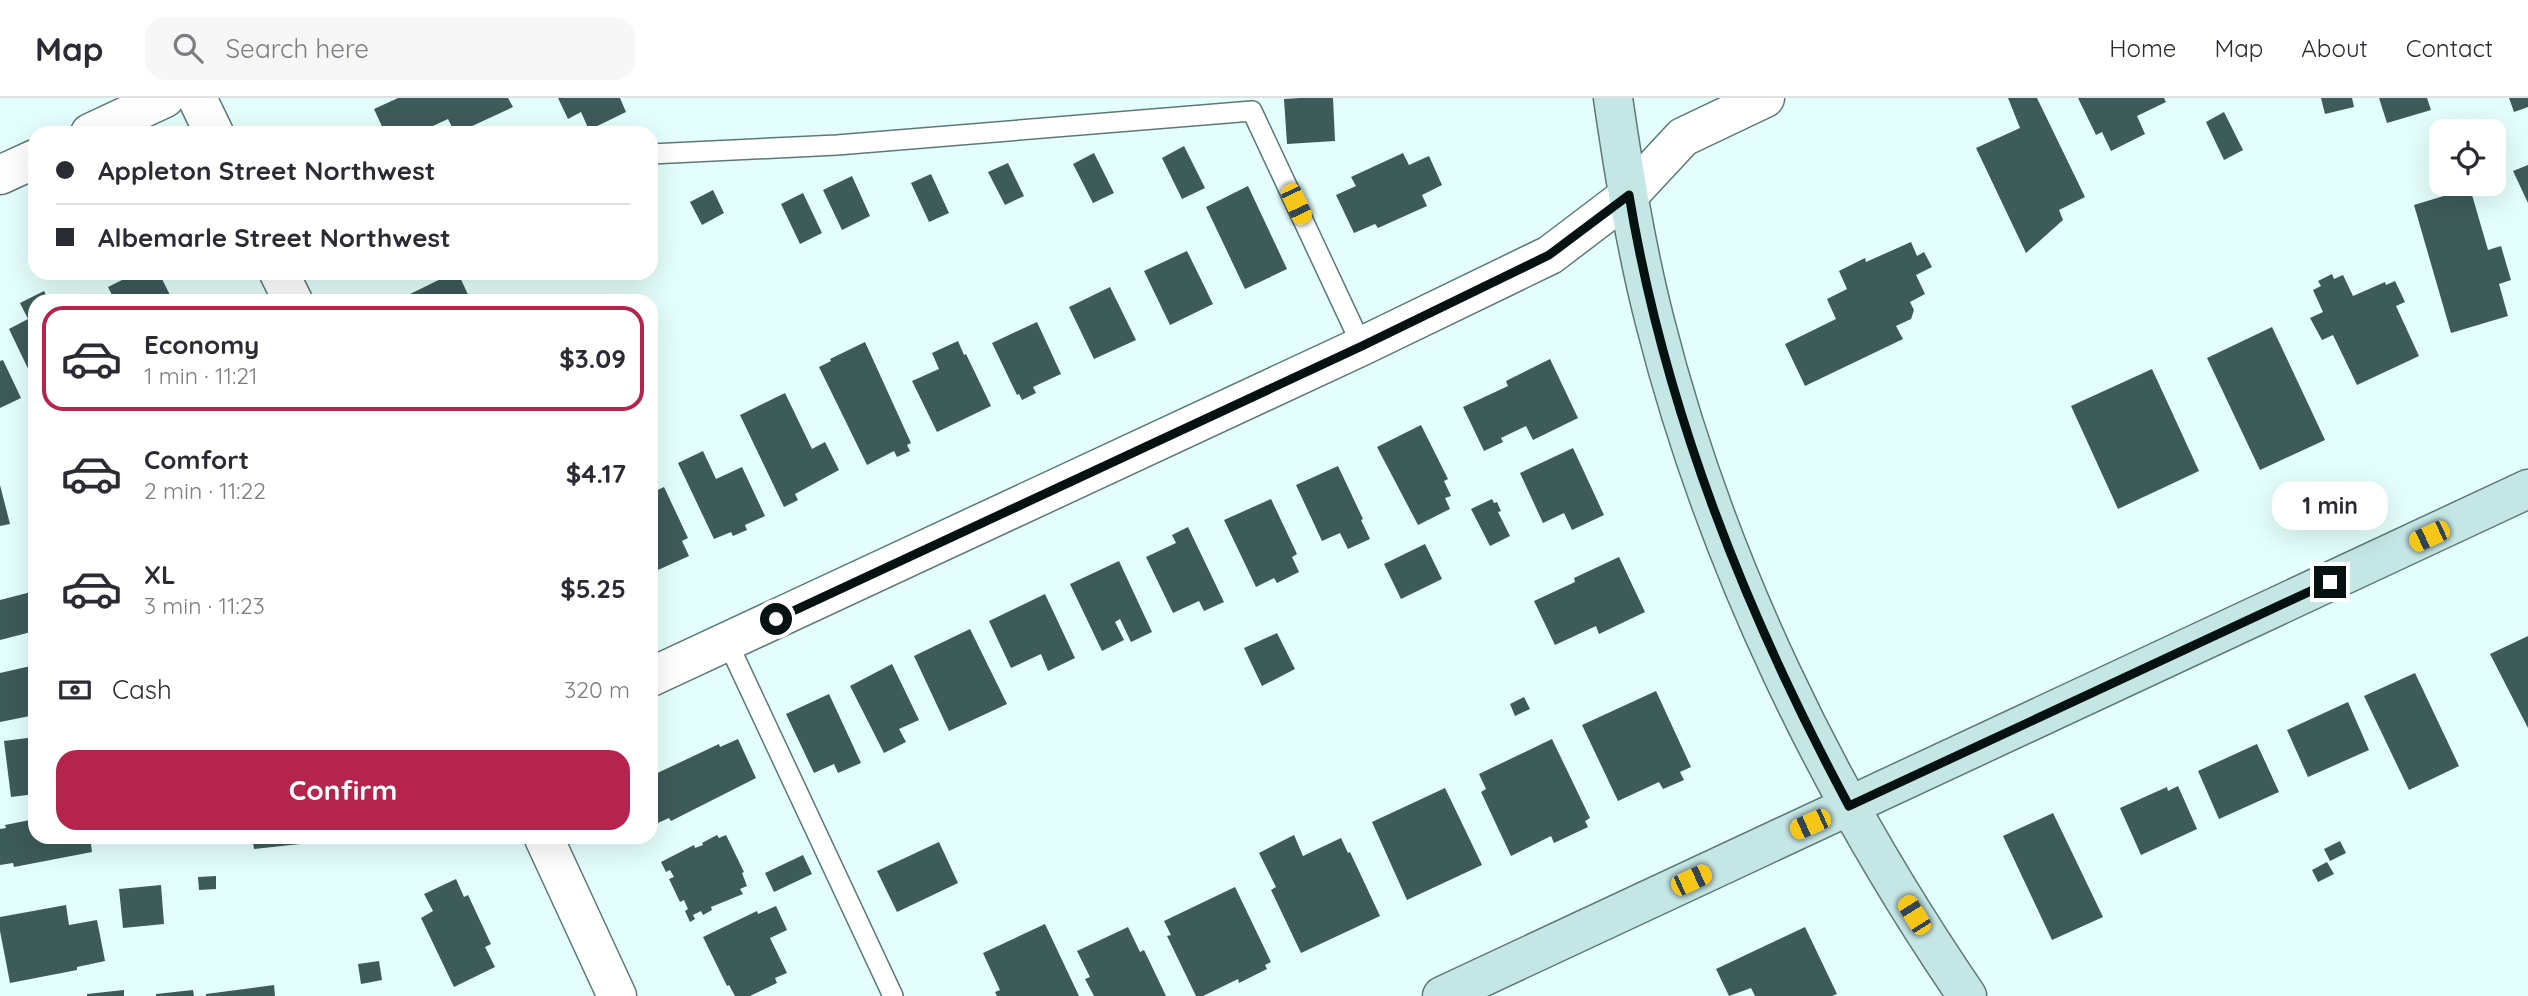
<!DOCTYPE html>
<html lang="en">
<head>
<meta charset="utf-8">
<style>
	:root { --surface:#fff; --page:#f7f7f7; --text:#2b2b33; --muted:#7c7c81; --line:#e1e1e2; --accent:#b5244d }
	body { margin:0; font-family:Quicksand,sans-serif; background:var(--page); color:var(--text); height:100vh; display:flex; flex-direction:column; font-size:26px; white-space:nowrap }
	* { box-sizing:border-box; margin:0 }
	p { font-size:23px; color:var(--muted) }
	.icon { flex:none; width:38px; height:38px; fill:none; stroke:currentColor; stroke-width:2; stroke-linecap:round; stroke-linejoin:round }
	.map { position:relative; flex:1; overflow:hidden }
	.panel { position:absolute; left:28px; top:196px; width:630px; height:550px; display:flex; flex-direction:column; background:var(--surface); border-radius:21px; box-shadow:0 7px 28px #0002 }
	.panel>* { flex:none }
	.banner { position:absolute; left:28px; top:28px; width:630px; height:154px; border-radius:21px; box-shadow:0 7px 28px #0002; display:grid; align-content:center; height:154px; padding:0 28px; background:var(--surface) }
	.fabs { position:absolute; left:2429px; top:21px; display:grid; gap:14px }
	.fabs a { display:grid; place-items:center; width:77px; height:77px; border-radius:14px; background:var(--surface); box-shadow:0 7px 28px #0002; font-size:35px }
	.end { position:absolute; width:32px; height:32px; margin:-16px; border:9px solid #061211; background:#fff; box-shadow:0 0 0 4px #fff }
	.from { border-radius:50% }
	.bubble { position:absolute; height:49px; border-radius:21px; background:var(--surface); box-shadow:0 7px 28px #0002; font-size:23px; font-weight:700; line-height:49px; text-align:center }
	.car { position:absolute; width:21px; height:42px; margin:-21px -10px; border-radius:9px; box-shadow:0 0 5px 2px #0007; background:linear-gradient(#f5c518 24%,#345 0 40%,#f5c518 0 76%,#345 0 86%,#f5c518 0) }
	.banner b { display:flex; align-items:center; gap:24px; height:66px; font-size:26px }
	.banner b+b { border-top:2px solid var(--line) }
	.banner i { width:18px; height:18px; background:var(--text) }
	ul { padding:12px 0 0; list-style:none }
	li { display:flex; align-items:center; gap:21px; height:105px; margin:0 14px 10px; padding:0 14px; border:4px solid transparent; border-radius:21px }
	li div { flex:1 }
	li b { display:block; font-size:26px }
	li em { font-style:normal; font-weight:700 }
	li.on { border-color:var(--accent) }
	li>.icon { width:63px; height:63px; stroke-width:1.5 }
	.pay { display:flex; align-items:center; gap:18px; height:77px; padding:0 28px; font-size:26px }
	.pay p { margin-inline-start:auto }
	.button { display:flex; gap:14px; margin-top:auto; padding:14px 28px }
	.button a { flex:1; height:80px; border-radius:21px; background:var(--accent); color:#fff; font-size:28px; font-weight:700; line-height:80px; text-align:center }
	header { display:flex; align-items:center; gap:42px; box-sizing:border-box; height:98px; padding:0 35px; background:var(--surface); border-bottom:2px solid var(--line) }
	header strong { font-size:33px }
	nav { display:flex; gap:38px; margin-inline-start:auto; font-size:24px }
	.search { width:490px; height:63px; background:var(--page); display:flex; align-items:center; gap:18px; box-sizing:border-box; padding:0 24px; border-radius:21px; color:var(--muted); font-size:26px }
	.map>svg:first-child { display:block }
	.building { fill:#3d5b59 }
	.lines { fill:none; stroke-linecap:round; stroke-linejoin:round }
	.lane-casing { stroke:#5b7977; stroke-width:22 }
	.street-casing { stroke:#5b7977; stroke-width:41 }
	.secondary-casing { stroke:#5b7977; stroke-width:41 }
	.lane { stroke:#fff; stroke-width:19 }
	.street { stroke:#fff; stroke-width:38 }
	.secondary { stroke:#c4e6e5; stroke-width:38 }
	.route { stroke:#061211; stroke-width:9 }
</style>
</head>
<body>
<header>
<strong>Map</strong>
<div class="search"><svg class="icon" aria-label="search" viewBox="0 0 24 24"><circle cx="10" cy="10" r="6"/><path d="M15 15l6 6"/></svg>Search here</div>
<nav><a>Home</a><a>Map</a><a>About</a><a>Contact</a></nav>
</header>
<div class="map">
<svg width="2528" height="898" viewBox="0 0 2528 898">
	<rect width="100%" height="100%" fill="#e3fefc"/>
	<!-- building -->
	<g class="building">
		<path d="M 398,0 L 508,0 L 513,9 L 457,35 L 455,35 L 448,21 L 418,35 L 385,35 L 374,11 Z"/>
		<path d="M 558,0 L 620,0 L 626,14 L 589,32 L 581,14 L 568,21 Z"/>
		<path d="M 1300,0 L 1333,0 L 1335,43 L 1287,46 L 1284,1 Z"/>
		<path d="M 2008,0 L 2037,0 L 2085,99 L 2059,112 L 2063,122 L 2026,155 L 1976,50 L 2020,30 Z"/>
		<path d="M 2078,0 L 2164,0 L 2166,4 L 2137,18 L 2145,36 L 2111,53 L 2102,34 L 2096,37 Z"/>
		<path d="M 2321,0 L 2352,0 L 2354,9 L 2325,16 Z"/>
		<path d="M 2379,0 L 2427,0 L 2431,12 L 2387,25 Z"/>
		<path d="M 2509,0 L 2528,0 L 2528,9 L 2514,14 Z"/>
		<path d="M 2224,14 L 2243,52 L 2224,62 L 2206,24 Z"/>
		<path d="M 1184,48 L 1205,90 L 1182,101 L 1162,60 Z"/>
		<path d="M 1094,55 L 1114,95 L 1093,105 L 1073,66 Z"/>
		<path d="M 1403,55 L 1409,67 L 1429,58 L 1442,87 L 1422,97 L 1427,108 L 1378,130 L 1375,126 L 1354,135 L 1336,97 L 1356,88 L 1351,79 Z"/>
		<path d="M 1008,65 L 1024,98 L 1005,107 L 988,74 Z"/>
		<path d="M 2528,67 L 2528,105 L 2513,73 Z"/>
		<path d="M 931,76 L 949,115 L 929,124 L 911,85 Z"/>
		<path d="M 852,78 L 870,118 L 842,132 L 823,92 Z"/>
		<path d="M 1248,88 L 1287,171 L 1245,191 L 1206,109 Z"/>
		<path d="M 2470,90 L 2488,152 L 2501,148 L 2511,182 L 2499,186 L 2508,218 L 2451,235 L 2414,107 Z"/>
		<path d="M 713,92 L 724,115 L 702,127 L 690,104 Z"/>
		<path d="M 803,95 L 822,135 L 800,146 L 781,106 Z"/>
		<path d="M 1911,144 L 1917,158 L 1924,154 L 1932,169 L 1916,177 L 1925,196 L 1910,204 L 1914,212 L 1911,221 L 1896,228 L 1903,241 L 1805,288 L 1785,246 L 1836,221 L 1827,201 L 1847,191 L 1839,173 L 1865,160 L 1866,164 Z"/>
		<path d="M 1187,153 L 1213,206 L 1170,227 L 1144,173 Z"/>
		<path d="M 124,175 L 159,175 L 173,203 L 115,203 L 108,189 L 126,180 Z"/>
		<path d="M 387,175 L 406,175 L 391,182 Z"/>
		<path d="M 453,175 L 458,175 L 471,203 L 413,203 L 410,196 Z"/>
		<path d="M 2332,176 L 2334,181 L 2343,177 L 2353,198 L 2385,184 L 2386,187 L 2395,183 L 2405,204 L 2396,208 L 2419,258 L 2357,287 L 2333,237 L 2322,242 L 2310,220 L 2323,214 L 2313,192 L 2321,188 L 2318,183 Z"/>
		<path d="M 1110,189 L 1136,242 L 1094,261 L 1069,209 Z"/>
		<path d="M 44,193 L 49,203 L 35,203 L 35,280 L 33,281 L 9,231 L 28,221 L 20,205 Z"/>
		<path d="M 1037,224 L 1061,276 L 1033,289 L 1036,295 L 1022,302 L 1019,296 L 1017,297 L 992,245 Z"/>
		<path d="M 2272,229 L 2325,342 L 2260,372 L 2207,260 Z"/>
		<path d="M 958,243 L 964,257 L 966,256 L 991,308 L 937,334 L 912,283 L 939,271 L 932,255 Z"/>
		<path d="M 865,244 L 911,345 L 907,347 L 910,353 L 897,359 L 894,353 L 867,367 L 819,269 L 831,263 L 830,261 Z"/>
		<path d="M 1550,261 L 1578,320 L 1533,342 L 1526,328 L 1501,340 L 1503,344 L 1484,353 L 1463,309 L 1508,288 L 1506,283 Z"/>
		<path d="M 3,262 L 21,300 L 0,310 L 0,263 Z"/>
		<path d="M 2152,271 L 2199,373 L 2118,411 L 2071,308 Z"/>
		<path d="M 785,295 L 812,351 L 825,344 L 839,372 L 795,396 L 798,402 L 784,409 L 740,317 Z"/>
		<path d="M 1421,327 L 1448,381 L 1444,383 L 1451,398 L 1445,400 L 1450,411 L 1418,427 L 1377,349 Z"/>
		<path d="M 1573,350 L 1604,417 L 1572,432 L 1564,415 L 1543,425 L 1520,375 Z"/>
		<path d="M 703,353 L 716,381 L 742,369 L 765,418 L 745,427 L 747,432 L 733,438 L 731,434 L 714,441 L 678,365 Z"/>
		<path d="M 1338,368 L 1363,421 L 1361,422 L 1370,441 L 1348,451 L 1340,435 L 1322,443 L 1296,387 Z"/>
		<path d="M 0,387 L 10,426 L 0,428 Z"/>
		<path d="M 664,389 L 688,440 L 682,443 L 689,458 L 658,472 L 651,458 L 651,395 Z"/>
		<path d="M 1271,401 L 1297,456 L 1292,459 L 1299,474 L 1277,485 L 1274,480 L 1256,489 L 1224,422 Z"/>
		<path d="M 1492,401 L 1494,405 L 1497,404 L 1501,413 L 1498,414 L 1510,438 L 1490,448 L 1471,411 Z"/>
		<path d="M 1188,429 L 1224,504 L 1204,513 L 1199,503 L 1173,515 L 1146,459 L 1176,445 L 1172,437 Z"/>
		<path d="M 1425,446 L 1442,481 L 1401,501 L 1384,466 Z"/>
		<path d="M 1619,459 L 1645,514 L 1599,536 L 1596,528 L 1555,547 L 1534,503 L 1575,484 L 1574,480 Z"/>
		<path d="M 1119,463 L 1152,534 L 1131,544 L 1120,521 L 1115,524 L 1124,542 L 1102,553 L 1070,486 Z"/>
		<path d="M 35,493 L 35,533 L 0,542 L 0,502 Z"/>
		<path d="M 1045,496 L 1075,560 L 1048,573 L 1041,556 L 1011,570 L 989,523 Z"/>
		<path d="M 970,531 L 1007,606 L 949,633 L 914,558 Z"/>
		<path d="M 1277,535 L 1295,571 L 1262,588 L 1244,550 Z"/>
		<path d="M 2528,538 L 2528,630 L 2490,556 Z"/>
		<path d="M 892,566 L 919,622 L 899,631 L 906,644 L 884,655 L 850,588 Z"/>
		<path d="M 35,567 L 35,617 L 0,624 L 0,575 Z"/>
		<path d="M 2415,575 L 2459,668 L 2409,692 L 2364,598 Z"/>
		<path d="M 1656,593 L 1691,669 L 1680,674 L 1684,682 L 1663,691 L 1659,684 L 1618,703 L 1582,627 Z"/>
		<path d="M 829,596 L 861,665 L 838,675 L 834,666 L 814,675 L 786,616 Z"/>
		<path d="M 1524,599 L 1530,611 L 1515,618 L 1510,606 Z"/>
		<path d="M 2348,604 L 2369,652 L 2308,679 L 2287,632 Z"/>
		<path d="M 35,639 L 35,696 L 11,699 L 4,643 Z"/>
		<path d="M 738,641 L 756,680 L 671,723 L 669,720 L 651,728 L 651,684 L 653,683 L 651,678 L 719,646 L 720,649 Z"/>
		<path d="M 1552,641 L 1590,720 L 1585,723 L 1588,729 L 1554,745 L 1551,738 L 1511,758 L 1481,694 L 1486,691 L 1479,676 Z"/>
		<path d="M 2257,646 L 2279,694 L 2219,721 L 2198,673 Z"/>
		<path d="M 2178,688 L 2197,731 L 2141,757 L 2120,710 L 2167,689 L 2168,693 Z"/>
		<path d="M 1445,690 L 1482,767 L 1407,802 L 1372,724 Z"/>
		<path d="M 2053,715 L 2103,819 L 2052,842 L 2003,738 Z"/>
		<path d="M 35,721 L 35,738 L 90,738 L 92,754 L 14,769 L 13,765 L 0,767 L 0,731 L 6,730 L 5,727 Z"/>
		<path d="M 717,737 L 719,740 L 726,737 L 744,774 L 742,775 L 747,788 L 740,791 L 743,796 L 711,809 L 712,812 L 703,817 L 701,813 L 693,817 L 695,821 L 690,824 L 685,813 L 688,811 L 684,802 L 680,804 L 669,781 L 674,779 L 670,772 L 666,774 L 661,764 L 694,747 L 695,750 L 703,747 L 702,745 Z"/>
		<path d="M 1294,737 L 1303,758 L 1341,740 L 1348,755 L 1350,754 L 1380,818 L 1301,855 L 1271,792 L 1276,789 L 1259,755 Z"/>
		<path d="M 252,738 L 356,738 L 356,740 L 254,751 Z"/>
		<path d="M 2340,743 L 2346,755 L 2330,763 L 2324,751 Z"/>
		<path d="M 939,744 L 958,785 L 897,814 L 877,773 Z"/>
		<path d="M 803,757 L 812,776 L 774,794 L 765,775 Z"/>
		<path d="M 2327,764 L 2334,776 L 2318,784 L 2312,772 Z"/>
		<path d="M 216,778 L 216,791 L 199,792 L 198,779 Z"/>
		<path d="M 456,781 L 464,799 L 468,797 L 491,846 L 485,849 L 495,869 L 454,889 L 421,820 L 433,813 L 424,796 Z"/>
		<path d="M 161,787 L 164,826 L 123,830 L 119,791 Z"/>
		<path d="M 1235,789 L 1271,864 L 1265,867 L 1267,871 L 1239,885 L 1238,881 L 1203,898 L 1196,898 L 1167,838 L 1171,837 L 1164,823 Z"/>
		<path d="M 66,807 L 69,827 L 97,822 L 105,863 L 77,869 L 77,872 L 10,885 L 0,833 L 0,819 Z"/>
		<path d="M 776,808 L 787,832 L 770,840 L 787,875 L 775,880 L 777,885 L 750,898 L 735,898 L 729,887 L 727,888 L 703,839 L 757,813 L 758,816 Z"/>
		<path d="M 1045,826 L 1079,898 L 997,898 L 995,894 L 1000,892 L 983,855 Z"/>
		<path d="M 1128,829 L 1140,854 L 1144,852 L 1166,898 L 1094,898 L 1085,881 L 1090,879 L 1077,853 Z"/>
		<path d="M 1805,829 L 1837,896 L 1832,898 L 1755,898 L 1751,890 L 1729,898 L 1716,871 Z"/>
		<path d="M 379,863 L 382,882 L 361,886 L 358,866 Z"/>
		<path d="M 274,887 L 275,898 L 206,898 L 206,896 Z"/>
		<path d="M 124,892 L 124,898 L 87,898 L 87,896 Z"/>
		<path d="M 193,892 L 194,898 L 156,898 L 156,896 Z"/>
	</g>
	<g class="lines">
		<defs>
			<g id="lane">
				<path d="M 651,56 L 837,47 L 1252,13 L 1362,248"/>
				<path d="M 727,543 L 893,898"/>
			</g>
			<g id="street">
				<path d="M 197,0 L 214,35"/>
				<path d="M 90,35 L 165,0"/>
				<path d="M 0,77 L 35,61"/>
				<path d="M 279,175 L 293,203"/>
				<path d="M 651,579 L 1362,248 L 1550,157 L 1629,97 L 1683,39 L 1765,0"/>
				<path d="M 543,738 L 617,898"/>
			</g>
			<g id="secondary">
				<path d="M 1613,0 C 1624,75 1636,150 1655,224 C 1716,465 1827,693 1967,898"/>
				<path d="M 1442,898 L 2528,391"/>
			</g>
		</defs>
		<!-- lane casing -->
		<use href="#lane" class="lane-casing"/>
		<!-- street casing -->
		<use href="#street" class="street-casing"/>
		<!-- secondary casing -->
		<use href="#secondary" class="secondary-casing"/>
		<!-- lane -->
		<use href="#lane" class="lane"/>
		<!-- street -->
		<use href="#street" class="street"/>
		<!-- secondary -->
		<use href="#secondary" class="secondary"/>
	</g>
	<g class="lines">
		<!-- route -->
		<path class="route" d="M 776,521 L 1362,248 L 1549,157 L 1629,97 C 1665,313 1746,516 1849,708 L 2330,484"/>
	</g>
</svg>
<div class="fabs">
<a><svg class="icon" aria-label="locate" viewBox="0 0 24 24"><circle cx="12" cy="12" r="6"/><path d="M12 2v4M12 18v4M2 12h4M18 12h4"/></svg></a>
</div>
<i class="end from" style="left:776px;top:521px"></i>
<i class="end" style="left:2330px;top:484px"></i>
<div class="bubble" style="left:2272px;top:383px;width:116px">1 min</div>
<i class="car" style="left:1296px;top:106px;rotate:155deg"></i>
<i class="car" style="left:2429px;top:438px;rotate:245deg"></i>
<i class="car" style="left:1810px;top:726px;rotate:246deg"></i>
<i class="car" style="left:1691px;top:782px;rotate:65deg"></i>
<i class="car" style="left:1914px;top:817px;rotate:328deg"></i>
<div class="banner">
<b><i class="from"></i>Appleton Street Northwest</b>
<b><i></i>Albemarle Street Northwest</b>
</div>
<section class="panel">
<ul>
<li class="on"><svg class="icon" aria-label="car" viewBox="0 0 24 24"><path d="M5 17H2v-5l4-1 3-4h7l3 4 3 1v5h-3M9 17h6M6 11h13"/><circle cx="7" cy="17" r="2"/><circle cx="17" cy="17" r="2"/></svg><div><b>Economy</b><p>1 min · 11:21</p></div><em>$3.09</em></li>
<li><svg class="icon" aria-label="car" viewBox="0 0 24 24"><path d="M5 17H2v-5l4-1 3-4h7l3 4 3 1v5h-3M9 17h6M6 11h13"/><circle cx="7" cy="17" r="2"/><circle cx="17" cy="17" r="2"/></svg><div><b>Comfort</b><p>2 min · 11:22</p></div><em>$4.17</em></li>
<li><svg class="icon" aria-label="car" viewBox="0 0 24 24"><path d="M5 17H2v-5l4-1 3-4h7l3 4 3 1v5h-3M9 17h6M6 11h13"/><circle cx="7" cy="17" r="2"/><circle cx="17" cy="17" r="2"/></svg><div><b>XL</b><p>3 min · 11:23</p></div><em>$5.25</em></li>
</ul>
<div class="pay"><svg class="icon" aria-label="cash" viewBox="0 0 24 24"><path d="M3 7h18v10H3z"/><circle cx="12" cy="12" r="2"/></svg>Cash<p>320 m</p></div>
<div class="button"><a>Confirm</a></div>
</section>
</div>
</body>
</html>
